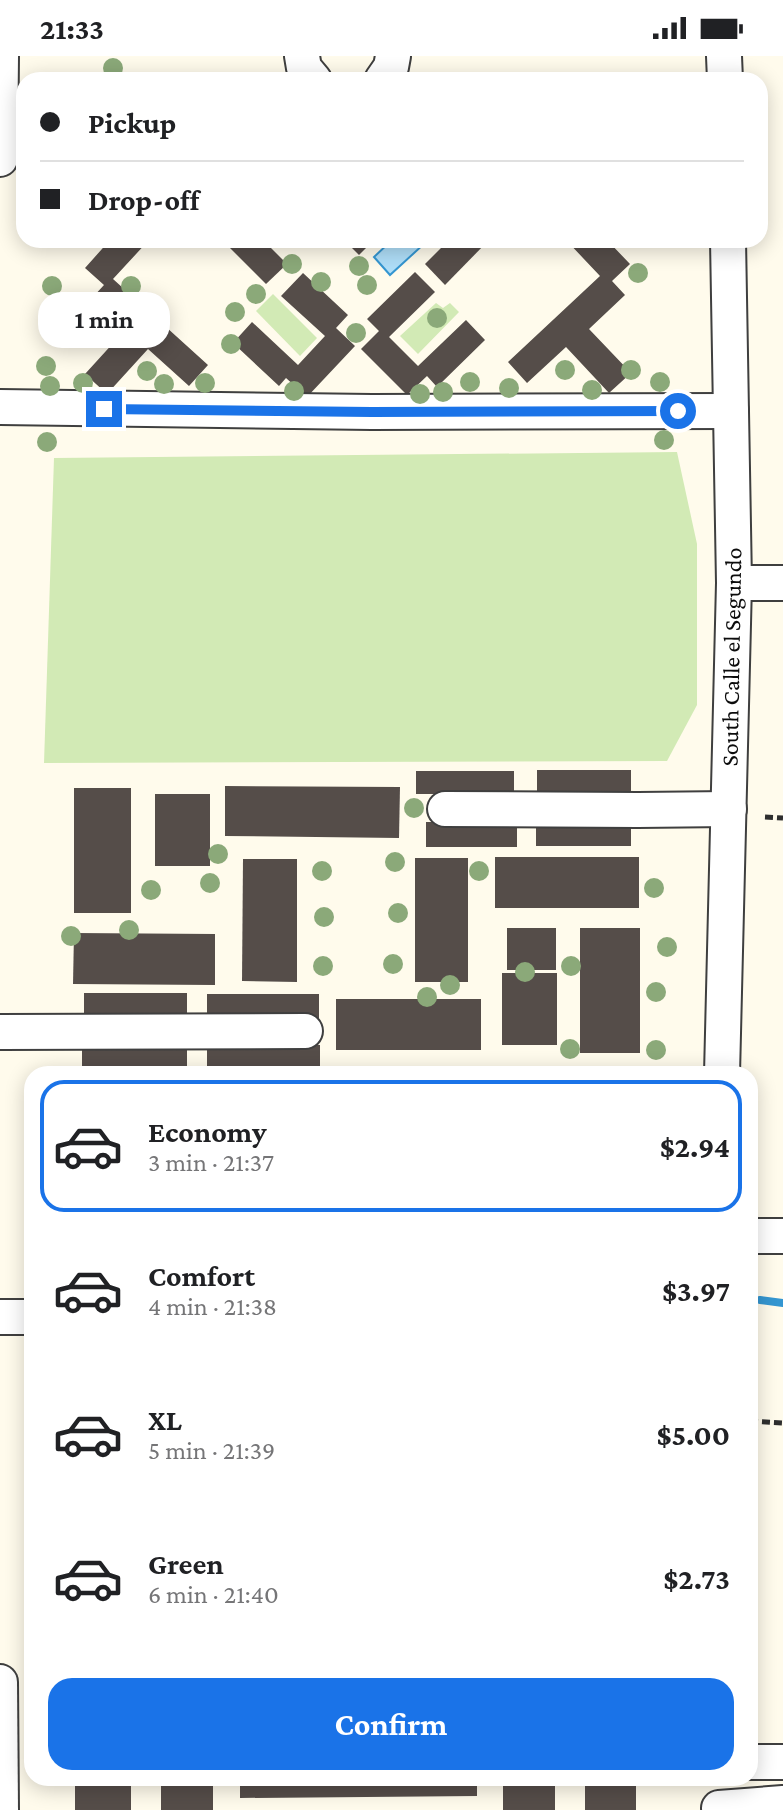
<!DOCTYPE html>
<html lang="en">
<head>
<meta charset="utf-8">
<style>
	:root { --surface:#fff; --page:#f2f2f2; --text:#202124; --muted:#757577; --line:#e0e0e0; --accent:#1a73e8 }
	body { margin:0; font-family:"Crimson Pro",serif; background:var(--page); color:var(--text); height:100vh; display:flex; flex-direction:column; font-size:30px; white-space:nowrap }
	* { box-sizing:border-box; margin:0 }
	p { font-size:26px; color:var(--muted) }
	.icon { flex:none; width:44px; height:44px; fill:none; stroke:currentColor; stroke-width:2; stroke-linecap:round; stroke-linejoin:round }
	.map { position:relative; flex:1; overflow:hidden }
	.details { position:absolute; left:24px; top:1010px; width:734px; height:720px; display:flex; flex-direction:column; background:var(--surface); border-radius:24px; box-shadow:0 4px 20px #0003 }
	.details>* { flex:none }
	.hud { position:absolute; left:16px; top:16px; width:752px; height:176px; border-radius:24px; box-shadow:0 4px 20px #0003; display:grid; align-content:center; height:176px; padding:0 24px; background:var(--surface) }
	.end { position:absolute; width:36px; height:36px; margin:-18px; border:10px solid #1a73e8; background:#fff; box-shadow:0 0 0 4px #fff }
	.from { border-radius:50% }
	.bubble { position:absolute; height:56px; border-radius:24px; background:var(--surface); box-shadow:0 4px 20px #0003; font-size:26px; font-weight:700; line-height:56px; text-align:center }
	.hud b { display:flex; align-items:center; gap:28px; height:76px; font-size:30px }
	.hud b+b { border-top:2px solid var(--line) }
	.hud i { width:20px; height:20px; background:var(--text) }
	ul { padding:14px 0 0; list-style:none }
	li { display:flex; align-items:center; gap:24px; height:132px; margin:0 16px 12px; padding:0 8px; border:4px solid transparent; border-radius:24px }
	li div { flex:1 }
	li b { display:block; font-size:30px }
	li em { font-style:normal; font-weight:700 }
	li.selected { border-color:var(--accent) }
	li>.icon { width:72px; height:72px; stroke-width:1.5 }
	.cta { display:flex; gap:16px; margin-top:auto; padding:16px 24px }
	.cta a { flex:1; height:92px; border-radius:24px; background:var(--accent); color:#fff; font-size:32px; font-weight:700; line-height:92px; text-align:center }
	.status { display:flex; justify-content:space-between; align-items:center; height:56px; padding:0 40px; background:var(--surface); direction:ltr }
	.status svg { height:22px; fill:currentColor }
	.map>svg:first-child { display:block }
	.green { fill:#d2eab5 }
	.water { fill:#afdef8; stroke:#3496d1; stroke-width:2 }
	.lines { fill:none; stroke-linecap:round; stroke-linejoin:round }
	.stream { stroke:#3496d1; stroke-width:8 }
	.building { fill:#554d49 }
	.minor-casing { stroke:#3f3f3f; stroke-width:38 }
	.path { stroke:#2e2e2e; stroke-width:5; stroke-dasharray:8 4; stroke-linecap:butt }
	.minor { stroke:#fff; stroke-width:34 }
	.tree { fill:#8ba979 }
	.route { stroke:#1a73e8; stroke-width:10 }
	.labels { text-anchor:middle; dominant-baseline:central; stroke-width:8; stroke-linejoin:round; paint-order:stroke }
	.street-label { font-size:24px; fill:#0c0c0c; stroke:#fff }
</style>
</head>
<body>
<div class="status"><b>21:33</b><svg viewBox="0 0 49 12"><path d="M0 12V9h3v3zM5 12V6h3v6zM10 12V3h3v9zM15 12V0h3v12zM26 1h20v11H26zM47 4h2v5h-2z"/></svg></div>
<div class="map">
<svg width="783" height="1754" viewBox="0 0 783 1754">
	<rect width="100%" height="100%" fill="#fffbec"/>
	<!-- green -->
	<g class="green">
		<path d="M 273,238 L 317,282 L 300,300 L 256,255 Z"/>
		<path d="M 436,247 L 443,252 L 450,247 L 459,256 L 418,298 L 400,280 Z"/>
		<path d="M 677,396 L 697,488 L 697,649 L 667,705 L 44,707 L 54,402 Z"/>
	</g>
	<!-- water -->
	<path class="water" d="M 392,184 L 422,184 L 425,187 L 390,219 L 374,201 Z"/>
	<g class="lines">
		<!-- stream -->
		<g class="stream">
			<path d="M 31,1037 L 32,1037"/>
			<path d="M 760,1244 L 783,1247"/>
		</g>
	</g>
	<!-- building -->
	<g class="building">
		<path d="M 110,184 L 149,184 L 113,223 L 208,309 L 189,330 L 148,293 L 107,338 L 85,318 L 126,273 L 92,242 L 104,229 L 85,212 Z"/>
		<path d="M 222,184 L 263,184 L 287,208 L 266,228 Z"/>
		<path d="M 344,184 L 374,184 L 359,199 Z"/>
		<path d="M 449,184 L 489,184 L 445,229 L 425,208 Z"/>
		<path d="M 566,184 L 607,184 L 630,208 L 612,225 L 625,239 L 589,273 L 631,317 L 609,337 L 566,291 L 527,327 L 508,306 L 600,220 Z"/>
		<path d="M 415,216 L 435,236 L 389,281 L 418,310 L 466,264 L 485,284 L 437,331 L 427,320 L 407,339 L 361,293 L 379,275 L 367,263 Z"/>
		<path d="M 303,217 L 348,259 L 336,272 L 355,290 L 307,341 L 286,322 L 279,330 L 233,287 L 252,266 L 298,309 L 325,280 L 281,240 Z"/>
		<rect x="537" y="714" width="94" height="26"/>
		<rect x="416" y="715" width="98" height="23"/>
		<path d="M 225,730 L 400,731 L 399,782 L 225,780 Z"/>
		<rect x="74" y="732" width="57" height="125"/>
		<rect x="155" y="738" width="55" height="72"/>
		<rect x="536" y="765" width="95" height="25"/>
		<rect x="426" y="766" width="91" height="25"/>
		<rect x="495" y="801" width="144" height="51"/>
		<rect x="415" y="802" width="53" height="124"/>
		<path d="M 243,803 L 297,803 L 297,926 L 242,925 Z"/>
		<rect x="507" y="872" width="49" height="42"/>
		<rect x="580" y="872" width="60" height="125"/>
		<path d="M 74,877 L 215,878 L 215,929 L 73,928 Z"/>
		<rect x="502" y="917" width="55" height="72"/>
		<rect x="84" y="937" width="103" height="25"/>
		<rect x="207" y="938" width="112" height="24"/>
		<rect x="336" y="943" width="145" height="51"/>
		<rect x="82" y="989" width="105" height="28"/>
		<rect x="207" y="989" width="113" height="28"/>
		<rect x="75" y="1722" width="56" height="32"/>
		<rect x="161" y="1722" width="52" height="32"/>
		<path d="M 240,1722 L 477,1722 L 477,1740 L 240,1742 Z"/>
		<rect x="503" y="1722" width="52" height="32"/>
		<rect x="585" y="1722" width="51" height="32"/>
	</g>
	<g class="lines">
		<defs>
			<g id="minor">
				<path d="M 302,0 L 304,12 L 314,24"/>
				<path d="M 724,0 L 725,24"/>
				<path d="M 382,24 L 391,11 L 393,0"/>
				<path d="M 0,103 L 1,0"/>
				<path d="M 0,351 L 372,356 L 731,355"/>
				<path d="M 734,527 L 783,527"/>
				<path d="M 445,753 L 638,754 L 729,753"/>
				<path d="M 0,976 L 305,975"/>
				<path d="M 722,1018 L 734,527 L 728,184"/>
				<path d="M 750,1180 L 783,1180"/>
				<path d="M 0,1261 L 32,1261"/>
				<path d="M 0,1626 L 1,1754"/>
				<path d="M 750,1706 L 783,1706"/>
				<path d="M 719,1752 L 783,1747"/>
			</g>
		</defs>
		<!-- minor casing -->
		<use href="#minor" class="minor-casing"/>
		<!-- path -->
		<g class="path">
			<path d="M 765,761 L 783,762"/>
			<path d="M 750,1365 L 783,1367"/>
		</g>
		<!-- minor -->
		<use href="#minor" class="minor"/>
	</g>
	<!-- trees -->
	<g class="tree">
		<circle cx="113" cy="12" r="10"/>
		<circle cx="292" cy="208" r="10"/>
		<circle cx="359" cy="210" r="10"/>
		<circle cx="638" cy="217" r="10"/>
		<circle cx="321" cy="226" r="10"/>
		<circle cx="367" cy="229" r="10"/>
		<circle cx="52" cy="230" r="10"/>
		<circle cx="131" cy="230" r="10"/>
		<circle cx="256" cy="238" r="10"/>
		<circle cx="148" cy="247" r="10"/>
		<circle cx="235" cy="256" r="10"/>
		<circle cx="437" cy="262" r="10"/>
		<circle cx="356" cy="277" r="10"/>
		<circle cx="231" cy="288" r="10"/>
		<circle cx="46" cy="310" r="10"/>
		<circle cx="565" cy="314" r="10"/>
		<circle cx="631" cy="314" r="10"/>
		<circle cx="147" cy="315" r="10"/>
		<circle cx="470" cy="326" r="10"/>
		<circle cx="660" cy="326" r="10"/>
		<circle cx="83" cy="327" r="10"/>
		<circle cx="205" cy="327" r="10"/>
		<circle cx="164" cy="328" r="10"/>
		<circle cx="50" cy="330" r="10"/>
		<circle cx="509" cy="332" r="10"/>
		<circle cx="592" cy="334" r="10"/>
		<circle cx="294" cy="335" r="10"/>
		<circle cx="443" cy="336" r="10"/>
		<circle cx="420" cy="338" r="10"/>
		<circle cx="664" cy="384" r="10"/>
		<circle cx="47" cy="386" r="10"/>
		<circle cx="414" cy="752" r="10"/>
		<circle cx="218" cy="798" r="10"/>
		<circle cx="395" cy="806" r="10"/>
		<circle cx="322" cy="815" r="10"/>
		<circle cx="479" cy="815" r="10"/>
		<circle cx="210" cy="827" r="10"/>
		<circle cx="654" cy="832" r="10"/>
		<circle cx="151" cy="834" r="10"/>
		<circle cx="398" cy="857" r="10"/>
		<circle cx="324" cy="861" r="10"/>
		<circle cx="129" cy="874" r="10"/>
		<circle cx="71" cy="880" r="10"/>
		<circle cx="667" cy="891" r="10"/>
		<circle cx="393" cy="908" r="10"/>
		<circle cx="323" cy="910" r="10"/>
		<circle cx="571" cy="910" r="10"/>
		<circle cx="525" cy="916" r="10"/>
		<circle cx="450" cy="929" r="10"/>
		<circle cx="656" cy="936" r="10"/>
		<circle cx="427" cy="941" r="10"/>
		<circle cx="570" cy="993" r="10"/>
		<circle cx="656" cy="994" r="10"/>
	</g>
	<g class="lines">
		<!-- route -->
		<path class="route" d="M 104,353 L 372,356 L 678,355"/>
	</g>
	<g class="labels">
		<!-- street labels -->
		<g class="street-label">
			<text transform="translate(731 601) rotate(-89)">South Calle el Segundo</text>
		</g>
	</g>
</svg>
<i class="end from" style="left:678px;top:355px"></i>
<i class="end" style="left:104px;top:353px"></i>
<div class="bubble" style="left:38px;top:236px;width:132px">1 min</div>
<div class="hud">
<b><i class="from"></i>Pickup</b>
<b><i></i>Drop-off</b>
</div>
<section class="details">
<ul>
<li class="selected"><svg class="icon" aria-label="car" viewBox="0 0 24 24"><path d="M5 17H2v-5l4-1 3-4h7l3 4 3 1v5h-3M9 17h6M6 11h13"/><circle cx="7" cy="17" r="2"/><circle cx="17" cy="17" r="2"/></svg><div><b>Economy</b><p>3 min · 21:37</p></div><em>$2.94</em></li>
<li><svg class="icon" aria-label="car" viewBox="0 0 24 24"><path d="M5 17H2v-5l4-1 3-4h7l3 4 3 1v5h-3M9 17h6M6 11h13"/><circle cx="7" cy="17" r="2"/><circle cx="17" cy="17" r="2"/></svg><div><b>Comfort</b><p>4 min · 21:38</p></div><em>$3.97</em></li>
<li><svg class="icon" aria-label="car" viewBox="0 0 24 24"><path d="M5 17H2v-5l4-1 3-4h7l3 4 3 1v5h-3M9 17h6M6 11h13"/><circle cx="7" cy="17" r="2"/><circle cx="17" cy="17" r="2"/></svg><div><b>XL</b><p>5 min · 21:39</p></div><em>$5.00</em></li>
<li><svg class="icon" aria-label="car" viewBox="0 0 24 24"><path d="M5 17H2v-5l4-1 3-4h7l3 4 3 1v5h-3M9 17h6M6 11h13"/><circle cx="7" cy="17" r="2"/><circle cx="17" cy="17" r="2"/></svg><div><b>Green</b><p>6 min · 21:40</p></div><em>$2.73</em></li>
</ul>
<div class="cta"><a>Confirm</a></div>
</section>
</div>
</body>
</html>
